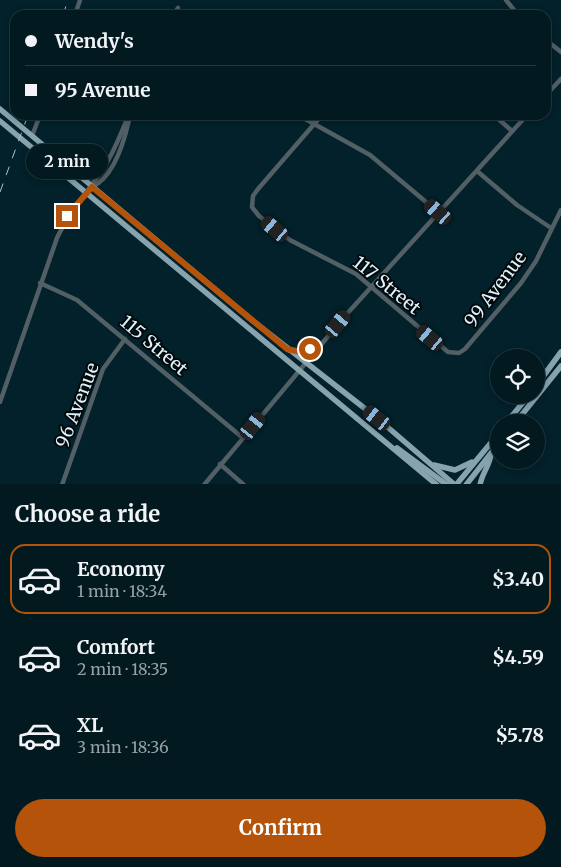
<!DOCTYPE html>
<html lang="en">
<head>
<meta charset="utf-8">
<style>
	:root { --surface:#021920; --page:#0c2229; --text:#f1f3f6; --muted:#96a0a5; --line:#23383e; --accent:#b45309 }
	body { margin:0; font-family:Merriweather,serif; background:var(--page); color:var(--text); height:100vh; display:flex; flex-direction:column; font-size:19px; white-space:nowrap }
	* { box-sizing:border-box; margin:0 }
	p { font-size:16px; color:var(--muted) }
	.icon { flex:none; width:28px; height:28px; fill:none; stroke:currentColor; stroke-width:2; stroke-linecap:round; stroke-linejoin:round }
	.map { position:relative; height:484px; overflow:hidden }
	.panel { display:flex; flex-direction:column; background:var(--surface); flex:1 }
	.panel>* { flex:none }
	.top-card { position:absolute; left:10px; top:10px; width:541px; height:110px; border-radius:15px; box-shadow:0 2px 8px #0003,0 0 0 1px var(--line); display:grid; align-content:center; height:110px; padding:0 15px; background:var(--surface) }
	.buttons { position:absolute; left:490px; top:349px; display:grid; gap:10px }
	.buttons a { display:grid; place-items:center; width:55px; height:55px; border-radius:50%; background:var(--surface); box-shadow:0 2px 8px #0003,0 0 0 1px var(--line); font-size:25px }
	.end { position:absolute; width:22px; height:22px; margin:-11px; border:6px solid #b45309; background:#fff; box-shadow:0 0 0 2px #fff }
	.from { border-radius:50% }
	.bubble { position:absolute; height:35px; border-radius:18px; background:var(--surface); box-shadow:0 2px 8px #0003,0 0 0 1px var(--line); font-size:16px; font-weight:700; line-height:35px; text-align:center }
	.car { position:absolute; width:15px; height:30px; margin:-15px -8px; border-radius:6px; box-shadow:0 0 4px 1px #0007; background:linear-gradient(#222 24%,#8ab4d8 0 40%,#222 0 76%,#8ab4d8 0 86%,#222 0) }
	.top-card b { display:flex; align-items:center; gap:18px; height:48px; font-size:19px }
	.top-card b+b { border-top:1px solid var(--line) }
	.top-card i { width:12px; height:12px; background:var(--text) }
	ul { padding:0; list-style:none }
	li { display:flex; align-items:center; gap:15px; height:70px; margin:0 10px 8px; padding:0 5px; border:2px solid transparent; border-radius:15px }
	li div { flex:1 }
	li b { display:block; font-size:19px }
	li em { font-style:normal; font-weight:700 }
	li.on { border-color:var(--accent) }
	li>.icon { width:45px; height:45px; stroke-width:1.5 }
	h2 { padding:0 15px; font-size:22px; line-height:60px }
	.cta { display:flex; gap:10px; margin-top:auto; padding:10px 15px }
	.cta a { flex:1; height:58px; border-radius:30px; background:var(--accent); color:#fff; font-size:20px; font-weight:700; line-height:58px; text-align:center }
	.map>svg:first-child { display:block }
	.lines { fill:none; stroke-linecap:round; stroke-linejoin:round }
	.minor { stroke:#525f65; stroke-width:4.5 }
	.major { stroke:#86a3ae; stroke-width:5.5 }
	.rail { stroke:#abc0c7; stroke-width:1; stroke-dasharray:9 9; stroke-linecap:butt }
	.route { stroke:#b45309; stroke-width:6 }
	.labels { text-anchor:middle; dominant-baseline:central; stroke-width:4; stroke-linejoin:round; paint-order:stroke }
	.street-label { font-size:18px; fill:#e1f2f9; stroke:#01090d }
</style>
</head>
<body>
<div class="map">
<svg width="561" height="485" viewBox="0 0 561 485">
	<rect width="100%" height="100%" fill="#02212b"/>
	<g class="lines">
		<!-- minor -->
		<g class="minor">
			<path d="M 506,0 L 518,15"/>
			<path d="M 75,15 L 80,0"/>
			<path d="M 173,15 L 178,8"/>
			<path d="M 546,40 L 561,52"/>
			<path d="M 546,95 L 561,79"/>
			<path d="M 298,115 L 370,155 L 438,212"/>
			<path d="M 322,115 L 258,189 L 253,196 L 252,207 L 259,216 L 290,240 L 356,274 L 448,352 L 459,353 L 465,349 L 521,283 L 536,261 L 561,210"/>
			<path d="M 494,115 L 512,131"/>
			<path d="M 32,136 L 40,115"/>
			<path d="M 477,171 L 517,205 L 551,228"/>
			<path d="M 92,187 C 114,177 124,142 129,120"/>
			<path d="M 40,283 L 77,300 L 243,438"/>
			<path d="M 0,402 L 57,238 C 69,212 89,191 104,167 C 115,151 121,132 129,115"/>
			<path d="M 220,464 L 244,485"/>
			<path d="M 62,485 L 103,369 L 125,339"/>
			<path d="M 204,485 L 345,316 L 527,115"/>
		</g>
		<!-- major -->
		<g class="major">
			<path d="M 0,109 L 248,317 L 377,418 L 455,485"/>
			<path d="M 0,121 L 437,485"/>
			<path d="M 289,350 L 301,352 L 320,346"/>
			<path d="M 536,386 L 561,352"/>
			<path d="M 507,422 L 529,395"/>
			<path d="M 516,422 L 561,366"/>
			<path d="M 397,448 L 447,485"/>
			<path d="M 434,465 L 455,470 L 472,462"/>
			<path d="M 456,485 L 499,433"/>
			<path d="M 466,485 L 499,443"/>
			<path d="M 480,485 C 482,473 490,465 491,454"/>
		</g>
		<!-- rail -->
		<g class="rail">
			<path d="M 63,15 L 68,0"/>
			<path d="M 0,192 L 28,115"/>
		</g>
	</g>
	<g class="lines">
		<!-- route -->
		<path class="route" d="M 67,216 L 92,187 L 287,349 L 301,352 L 310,349"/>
	</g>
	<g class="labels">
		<!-- street labels -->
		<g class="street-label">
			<text transform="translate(387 285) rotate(39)">117 Street</text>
			<text transform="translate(495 289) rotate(-53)">99 Avenue</text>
			<text transform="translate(154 345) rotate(40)">115 Street</text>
			<text transform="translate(77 405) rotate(-69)">96 Avenue</text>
		</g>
	</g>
</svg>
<div class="buttons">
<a><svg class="icon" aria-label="locate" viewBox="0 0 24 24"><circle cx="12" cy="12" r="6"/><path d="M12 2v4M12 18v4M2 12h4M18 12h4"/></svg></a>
<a><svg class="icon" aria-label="layers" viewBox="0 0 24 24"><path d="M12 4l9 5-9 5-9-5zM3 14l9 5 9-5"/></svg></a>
</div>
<i class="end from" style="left:310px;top:349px"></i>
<i class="end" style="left:67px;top:216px"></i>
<div class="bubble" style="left:26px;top:144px;width:82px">2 min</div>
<i class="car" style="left:438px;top:212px;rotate:311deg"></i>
<i class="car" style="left:275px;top:229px;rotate:310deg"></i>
<i class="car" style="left:338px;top:324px;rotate:40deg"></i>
<i class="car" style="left:430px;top:338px;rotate:310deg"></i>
<i class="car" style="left:377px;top:418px;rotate:308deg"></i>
<i class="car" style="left:253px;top:426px;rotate:39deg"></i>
<div class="top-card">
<b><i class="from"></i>Wendy's</b>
<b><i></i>95 Avenue</b>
</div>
</div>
<section class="panel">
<h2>Choose a ride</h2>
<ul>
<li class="on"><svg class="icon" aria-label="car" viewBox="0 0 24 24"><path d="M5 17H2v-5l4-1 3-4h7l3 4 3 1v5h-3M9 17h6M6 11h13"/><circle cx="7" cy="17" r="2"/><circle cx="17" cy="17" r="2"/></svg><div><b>Economy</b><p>1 min · 18:34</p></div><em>$3.40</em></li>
<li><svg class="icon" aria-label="car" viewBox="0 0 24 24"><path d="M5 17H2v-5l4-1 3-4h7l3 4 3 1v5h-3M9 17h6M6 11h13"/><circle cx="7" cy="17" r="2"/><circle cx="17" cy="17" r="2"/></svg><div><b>Comfort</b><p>2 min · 18:35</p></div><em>$4.59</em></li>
<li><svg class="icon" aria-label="car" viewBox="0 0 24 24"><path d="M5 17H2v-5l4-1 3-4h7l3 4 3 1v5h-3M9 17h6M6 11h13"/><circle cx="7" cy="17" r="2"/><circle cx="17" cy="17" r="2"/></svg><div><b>XL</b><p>3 min · 18:36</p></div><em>$5.78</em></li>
</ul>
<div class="cta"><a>Confirm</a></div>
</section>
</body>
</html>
